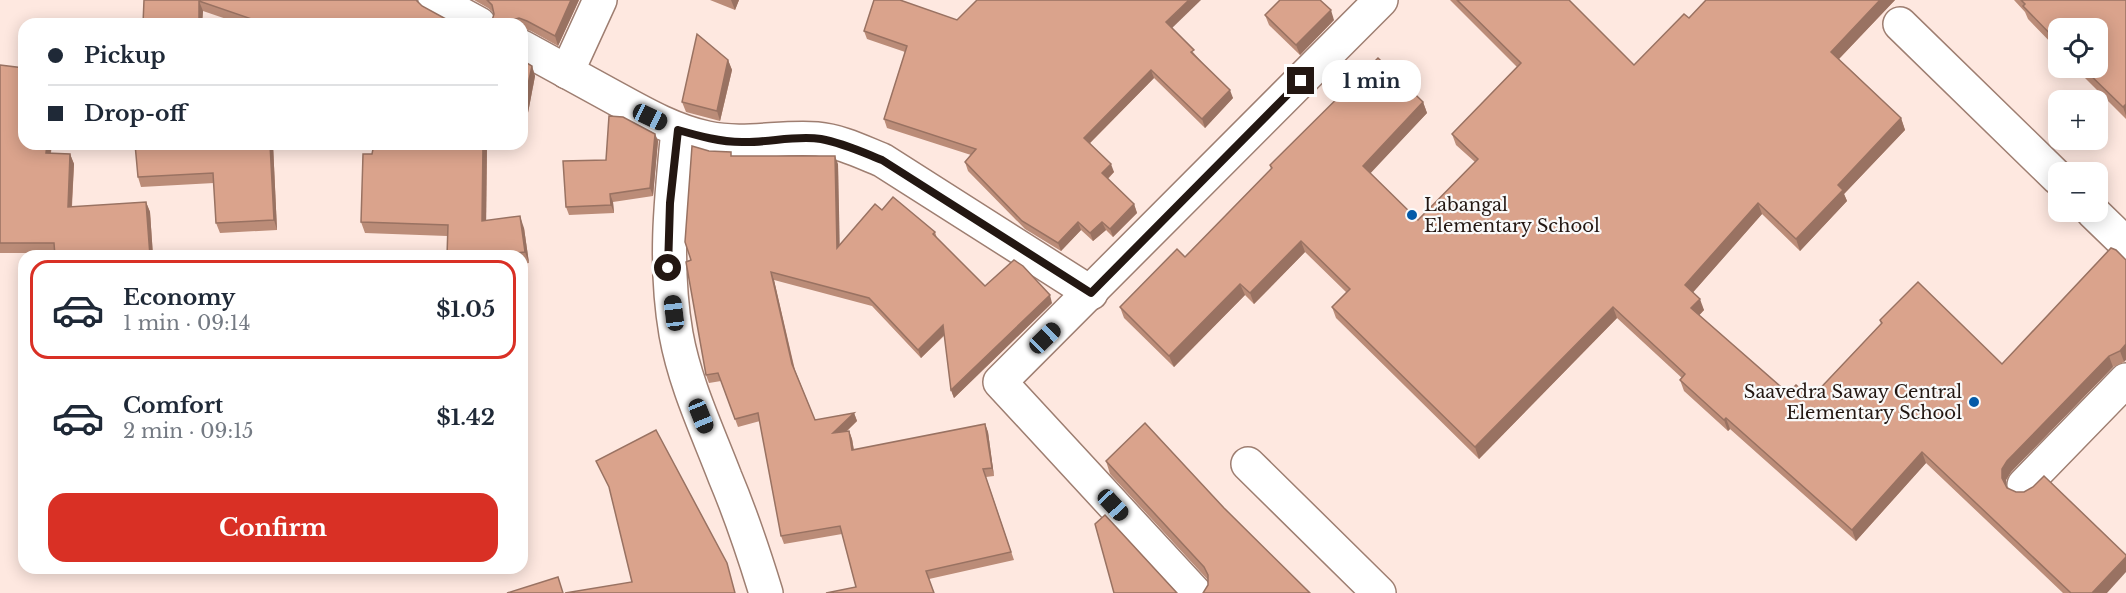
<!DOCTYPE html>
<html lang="en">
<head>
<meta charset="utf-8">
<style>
	:root { --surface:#fff; --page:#f2f2f3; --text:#1f2937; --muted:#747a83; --line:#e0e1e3; --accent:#d93025 }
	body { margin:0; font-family:"Libre Baskerville",serif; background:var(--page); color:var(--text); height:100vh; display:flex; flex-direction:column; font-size:22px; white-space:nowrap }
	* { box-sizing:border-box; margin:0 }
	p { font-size:20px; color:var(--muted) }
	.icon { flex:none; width:33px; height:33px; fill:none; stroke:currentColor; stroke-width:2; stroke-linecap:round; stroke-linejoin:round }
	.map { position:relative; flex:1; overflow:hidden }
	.drawer { position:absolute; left:18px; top:250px; width:510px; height:324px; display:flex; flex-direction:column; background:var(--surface); border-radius:18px; box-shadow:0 3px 15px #0003 }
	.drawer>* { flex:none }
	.banner { position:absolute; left:18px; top:18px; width:510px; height:132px; border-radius:18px; box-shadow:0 3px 15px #0003; display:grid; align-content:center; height:132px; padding:0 30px; background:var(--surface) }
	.tools { position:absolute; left:2048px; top:18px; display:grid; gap:12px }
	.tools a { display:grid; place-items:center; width:60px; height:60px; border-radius:12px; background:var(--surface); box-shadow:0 3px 15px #0003; font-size:30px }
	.end { position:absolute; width:27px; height:27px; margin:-14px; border:8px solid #231712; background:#fff; box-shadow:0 0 0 3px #fff }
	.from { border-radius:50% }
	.bubble { position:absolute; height:42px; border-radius:18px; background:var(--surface); box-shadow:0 3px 15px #0003; font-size:20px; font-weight:700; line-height:42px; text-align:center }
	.car { position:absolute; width:18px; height:36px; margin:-18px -9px; border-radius:8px; box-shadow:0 0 4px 2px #0007; background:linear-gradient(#222 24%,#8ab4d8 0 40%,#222 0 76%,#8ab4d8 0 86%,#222 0) }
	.banner b { display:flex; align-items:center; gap:21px; height:57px; font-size:22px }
	.banner b+b { border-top:2px solid var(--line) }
	.banner i { width:15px; height:15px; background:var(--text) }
	ul { padding:10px 0 0; list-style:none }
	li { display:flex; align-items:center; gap:18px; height:99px; margin:0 12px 9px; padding:0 18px; border:3px solid transparent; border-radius:18px }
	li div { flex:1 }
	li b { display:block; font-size:22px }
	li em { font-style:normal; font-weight:700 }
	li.on { border-color:var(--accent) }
	li>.icon { width:54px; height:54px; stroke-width:1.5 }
	.button { display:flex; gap:12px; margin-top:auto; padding:12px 30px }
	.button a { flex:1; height:69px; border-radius:18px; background:var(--accent); color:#fff; font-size:24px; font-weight:700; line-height:69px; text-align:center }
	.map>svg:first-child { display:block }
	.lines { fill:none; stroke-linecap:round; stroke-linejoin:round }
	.minor-casing { stroke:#9e7e71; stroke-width:36 }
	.minor { stroke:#fff; stroke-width:33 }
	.wall { fill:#bb8c78 }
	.shaded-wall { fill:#997262 }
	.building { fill:#daa38c; stroke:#997262; stroke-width:1.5 }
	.route { stroke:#231712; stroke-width:8 }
	.poi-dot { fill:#035aa8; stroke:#fafafa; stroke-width:2 }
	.labels { text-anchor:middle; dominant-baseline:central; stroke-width:4.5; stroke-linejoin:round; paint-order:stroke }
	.poi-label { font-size:18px; fill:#231712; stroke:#fafafa; text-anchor:start }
</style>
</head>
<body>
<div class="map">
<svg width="2126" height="593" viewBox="0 0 2126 593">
	<rect width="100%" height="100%" fill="#fee8e0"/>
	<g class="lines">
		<defs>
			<g id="minor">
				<path d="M 435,0 L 479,24"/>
				<path d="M 1900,24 L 2058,178"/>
				<path d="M 522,47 C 553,64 584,81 615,98 C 644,114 674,131 707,138 C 744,146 780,136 817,139 C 840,141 862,152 882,160 L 1091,293"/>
				<path d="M 567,72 L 600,0"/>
				<path d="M 678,130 C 671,200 664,264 676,334 C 685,384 707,430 725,477 C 741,515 754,554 766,593"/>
				<path d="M 2093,212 L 2126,244"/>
				<path d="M 1248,464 L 1379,593"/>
				<path d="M 2024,485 L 2126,380"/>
				<path d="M 1195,593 L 1000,382 L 1381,0"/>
			</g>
		</defs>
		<!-- minor casing -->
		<use href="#minor" class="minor-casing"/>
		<!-- minor -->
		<use href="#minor" class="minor"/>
	</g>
	<!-- wall -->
	<g class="wall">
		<path d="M 144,0 L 416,1 L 422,6 L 455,24 L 241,24 L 203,11 L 202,24 L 143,24 Z"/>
		<path d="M 474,0 L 579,0 L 558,46 L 531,31 L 522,28 L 522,24 L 491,24 L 494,13 L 488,8 Z"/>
		<path d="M 710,0 L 739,0 L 735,10 Z"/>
		<path d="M 1450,0 L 1569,0 L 1634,65 L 1689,18 L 1706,0 L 1895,0 L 1839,59 L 1901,118 L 1905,130 L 1844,194 L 1847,201 L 1800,251 L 1762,214 L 1693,292 L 1704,310 L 1699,315 L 1788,393 L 1811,398 L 1881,324 L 1880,320 L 2002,364 L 2111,248 L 2124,362 L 2113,367 L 2011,472 L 2006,480 L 2006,485 L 2107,593 L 2063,593 L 1926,463 L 1856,541 L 1730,429 L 1728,431 L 1684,391 L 1680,380 L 1682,378 L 1617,318 L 1479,459 L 1336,318 L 1332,307 L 1347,293 L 1305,252 L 1254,304 L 1245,295 L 1174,367 L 1124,318 L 1120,307 L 1185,257 L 1271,169 L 1270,165 L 1423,102 L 1427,113 L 1370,173 L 1418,220 L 1475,162 L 1456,145 L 1452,134 L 1517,67 Z"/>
		<path d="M 2014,0 L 2126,0 L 2126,119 L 2075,68 L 2097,68 L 2058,28 L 2058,50 L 2028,19 L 2025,12 Z"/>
		<path d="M 1265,15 L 1334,20 L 1300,55 L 1269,25 Z"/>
		<path d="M 957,20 L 1172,28 L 1233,98 L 1205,128 L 1154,78 L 1090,143 L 1114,172 L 1108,179 L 1134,204 L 1137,213 L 1113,237 L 1106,230 L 1093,241 L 1081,230 L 1061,251 L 1025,229 L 968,171 L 965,162 L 971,155 L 887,128 L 884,119 L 905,52 L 867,39 L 864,31 Z"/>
		<path d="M 522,60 L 532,66 L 535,76 L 527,118 L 522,116 Z"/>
		<path d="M 728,60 L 732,70 L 720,121 L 686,112 L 682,102 Z"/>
		<path d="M 0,65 L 24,144 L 52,144 L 51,153 L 70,154 L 74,164 L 72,207 L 146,202 L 150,212 L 153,256 L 55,256 L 55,253 L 0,253 Z"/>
		<path d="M 655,134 L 658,141 L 653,196 L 613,202 L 614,213 L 569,215 L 566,207 L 606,160 Z"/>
		<path d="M 273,144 L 277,230 L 220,233 L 216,223 L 214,183 L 141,187 L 138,177 Z"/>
		<path d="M 374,144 L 487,144 L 486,220 L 524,228 L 529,263 L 522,264 L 522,256 L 447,256 L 447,236 L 365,233 L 361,222 Z"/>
		<path d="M 709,151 L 732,156 L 838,164 L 839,245 L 882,210 L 935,232 L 937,238 L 985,286 L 1052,303 L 954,398 L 951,390 L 945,335 L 921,358 L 872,306 L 774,280 L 795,370 L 815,420 L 854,413 L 857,421 L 846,432 L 849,431 L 852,439 L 854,450 L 985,424 L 988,432 L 994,476 L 986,477 L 1014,560 L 929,579 L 856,587 L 842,534 L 784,544 L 781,536 L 760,421 L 738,427 L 721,381 L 709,383 L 706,375 L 691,260 Z"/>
		<path d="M 1106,461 L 1224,508 L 1208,585 L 1208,580 L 1110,474 Z"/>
	</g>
	<!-- shaded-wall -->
	<g class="shaded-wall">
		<path d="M 571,0 L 579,0 L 558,46 L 555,36 Z"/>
		<path d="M 731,0 L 739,0 L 735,10 Z"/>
		<path d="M 1189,0 L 1201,0 L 1169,31 L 1166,22 Z"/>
		<path d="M 1880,0 L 1895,0 L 1835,63 L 1831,52 Z"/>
		<path d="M 199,1 L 203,11 L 202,24 L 199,24 Z"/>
		<path d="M 1331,10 L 1334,20 L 1300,55 L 1296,45 Z"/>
		<path d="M 728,60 L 732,70 L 720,121 L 717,111 Z"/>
		<path d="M 532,66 L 535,76 L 527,118 L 523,108 Z"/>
		<path d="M 1151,70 L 1154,78 L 1087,146 L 1084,138 Z"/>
		<path d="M 1230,90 L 1233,98 L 1205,128 L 1202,119 Z"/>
		<path d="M 1423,102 L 1427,113 L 1367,177 L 1363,166 Z"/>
		<path d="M 2126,104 L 2126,116 L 2123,107 Z"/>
		<path d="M 1901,118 L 1905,130 L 1844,194 L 1847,201 L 1800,251 L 1796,239 L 1838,185 Z"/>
		<path d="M 655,134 L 658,141 L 653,196 L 650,188 Z"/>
		<path d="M 47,144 L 52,144 L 49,163 L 46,153 Z"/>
		<path d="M 270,144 L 273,144 L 277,230 L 274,220 Z"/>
		<path d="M 483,144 L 487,144 L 486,232 L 482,221 Z"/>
		<path d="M 70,154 L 74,164 L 71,217 L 68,207 Z"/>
		<path d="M 835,156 L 838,164 L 840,256 L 837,248 Z"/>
		<path d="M 1111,164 L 1114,172 L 1105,181 L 1102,173 Z"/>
		<path d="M 610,194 L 613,202 L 614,213 L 611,205 Z"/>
		<path d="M 146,202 L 150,212 L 153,256 L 150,256 Z"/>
		<path d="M 1758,203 L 1762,214 L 1689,297 L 1685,285 Z"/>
		<path d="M 1134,204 L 1137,213 L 1113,237 L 1110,229 Z"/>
		<path d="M 520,216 L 524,228 L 529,263 L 525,252 Z"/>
		<path d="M 1078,222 L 1081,230 L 1061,251 L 1058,243 Z"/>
		<path d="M 1102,222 L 1106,230 L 1093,241 L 1090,233 Z"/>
		<path d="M 1301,241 L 1305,252 L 1254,304 L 1250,293 Z"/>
		<path d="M 771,272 L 774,280 L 795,372 L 792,364 Z"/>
		<path d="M 1240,284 L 1245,295 L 1174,367 L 1169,356 Z"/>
		<path d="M 1050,295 L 1052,303 L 954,398 L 951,390 Z"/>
		<path d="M 1700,299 L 1704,310 L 1695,320 L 1691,308 Z"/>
		<path d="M 1613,307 L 1617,318 L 1479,459 L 1475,447 Z"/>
		<path d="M 943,325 L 946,333 L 921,358 L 918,350 Z"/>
		<path d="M 2126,344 L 2126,360 L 2124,362 L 2120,351 Z"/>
		<path d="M 2109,356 L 2113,367 L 2011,472 L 2006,480 L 2006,490 L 2002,478 L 2002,469 L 2007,461 Z"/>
		<path d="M 854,413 L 857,421 L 836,441 L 833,433 Z"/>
		<path d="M 1726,418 L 1730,429 L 1728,431 L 1724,420 Z"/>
		<path d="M 985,424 L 988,432 L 994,476 L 992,468 Z"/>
		<path d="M 849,431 L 852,439 L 855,458 L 852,450 Z"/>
		<path d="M 1922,452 L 1926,463 L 1856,541 L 1852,530 Z"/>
		<path d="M 2126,557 L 2126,572 L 2107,593 L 2092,593 Z"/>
	</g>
	<!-- building -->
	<g class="building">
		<path d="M 144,0 L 416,0 L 422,6 L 455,24 L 266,24 L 199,1 L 199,24 L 143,24 Z"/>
		<path d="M 487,0 L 571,0 L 555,36 L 527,21 L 519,18 L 508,21 L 506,24 L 491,24 L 494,14 L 492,5 Z"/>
		<path d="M 874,0 L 900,0 L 957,20 L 977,0 L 1189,0 L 1166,22 L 1194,50 L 1191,52 L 1230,90 L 1202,119 L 1151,70 L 1084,138 L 1111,164 L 1102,173 L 1134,204 L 1110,229 L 1102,222 L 1090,233 L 1078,222 L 1058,243 L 1022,221 L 965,162 L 976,149 L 884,119 L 907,46 L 864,31 Z"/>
		<path d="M 1280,0 L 1320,0 L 1331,10 L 1296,45 L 1265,15 Z"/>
		<path d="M 1457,0 L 1569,0 L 1634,65 L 1684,14 L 1689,18 L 1706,0 L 1880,0 L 1831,52 L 1901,118 L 1838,185 L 1843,190 L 1796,239 L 1758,203 L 1685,285 L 1700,299 L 1691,308 L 1788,393 L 1796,385 L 1811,398 L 1882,323 L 1880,320 L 1918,282 L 2002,364 L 2111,248 L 2116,250 L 2126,260 L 2126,344 L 2120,351 L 2109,356 L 2007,461 L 2002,469 L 2002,478 L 2007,488 L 2016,492 L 2024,492 L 2033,487 L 2044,476 L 2126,555 L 2126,557 L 2092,593 L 2071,593 L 1922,452 L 1852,530 L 1726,418 L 1724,420 L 1680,380 L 1685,374 L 1613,307 L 1475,447 L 1332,307 L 1350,289 L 1301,241 L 1250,293 L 1240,284 L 1169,356 L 1120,307 L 1177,249 L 1185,257 L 1272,168 L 1270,165 L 1378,58 L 1423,102 L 1363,166 L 1418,220 L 1478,159 L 1452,134 L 1521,63 Z"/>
		<path d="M 2021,0 L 2126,0 L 2126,104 L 2123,107 L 2083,68 L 2097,68 L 2097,28 L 2058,28 L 2058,42 L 2023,6 L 2025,4 Z"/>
		<path d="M 697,34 L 728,60 L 717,111 L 682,102 Z"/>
		<path d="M 522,60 L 532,66 L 523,108 L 522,107 Z"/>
		<path d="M 0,65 L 24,68 L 24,144 L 47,144 L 46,153 L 70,154 L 68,207 L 146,202 L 150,256 L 55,256 L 54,243 L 0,243 Z"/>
		<path d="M 609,116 L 623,117 L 655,134 L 650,188 L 610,194 L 611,205 L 566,207 L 563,161 L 606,160 Z"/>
		<path d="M 135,144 L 270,144 L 274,220 L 216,223 L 213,173 L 138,177 Z"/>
		<path d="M 374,144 L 483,144 L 482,221 L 520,216 L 525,252 L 486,256 L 447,256 L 448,225 L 361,222 L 363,154 L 372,154 Z"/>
		<path d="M 692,146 L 709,151 L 731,152 L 731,156 L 835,156 L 837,248 L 875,204 L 882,210 L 893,197 L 935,232 L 933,234 L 985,286 L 1014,260 L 1023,266 L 1050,295 L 951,390 L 943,325 L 918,350 L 869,298 L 771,272 L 792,364 L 815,420 L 854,413 L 833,433 L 849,431 L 852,450 L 985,424 L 992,468 L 983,469 L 1011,552 L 926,571 L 934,593 L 826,593 L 856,587 L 840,526 L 781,536 L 758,413 L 735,419 L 718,373 L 706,375 L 686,262 L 691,260 L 685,242 Z"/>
		<path d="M 1145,423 L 1224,508 L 1310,593 L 1203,593 L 1208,585 L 1208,575 L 1204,567 L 1106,461 Z"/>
		<path d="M 656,430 L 727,563 L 735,593 L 565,593 L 632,582 L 609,487 L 596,461 Z"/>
		<path d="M 1105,515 L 1177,593 L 1114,593 L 1095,524 Z"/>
		<path d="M 558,577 L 563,593 L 507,593 Z"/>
	</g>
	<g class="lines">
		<!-- route -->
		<path class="route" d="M 668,268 L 670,203 L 678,130 C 699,136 720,142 742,142 C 768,143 795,135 821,139 C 843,143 862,152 882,160 L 1091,293 L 1301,81"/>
	</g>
	<!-- markers -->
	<g class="poi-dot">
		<circle cx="1412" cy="215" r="6"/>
		<circle cx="1974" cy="402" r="6"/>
	</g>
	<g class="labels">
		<!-- poi labels -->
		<g class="poi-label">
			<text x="1424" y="205">Labangal<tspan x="1424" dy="21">Elementary School</tspan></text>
			<text x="1962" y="392" text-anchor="end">Saavedra Saway Central<tspan x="1962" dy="21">Elementary School</tspan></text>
		</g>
	</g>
</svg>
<div class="tools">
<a><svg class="icon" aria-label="locate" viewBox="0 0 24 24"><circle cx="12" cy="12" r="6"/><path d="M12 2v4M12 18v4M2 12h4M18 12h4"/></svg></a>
<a>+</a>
<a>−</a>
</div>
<i class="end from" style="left:668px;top:268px"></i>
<i class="end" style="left:1301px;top:81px"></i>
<div class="bubble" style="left:1322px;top:60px;width:99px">1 min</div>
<i class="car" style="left:650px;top:117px;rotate:115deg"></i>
<i class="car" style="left:674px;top:313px;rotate:353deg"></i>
<i class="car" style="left:1045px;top:338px;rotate:46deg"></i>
<i class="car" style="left:701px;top:416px;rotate:158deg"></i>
<i class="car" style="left:1113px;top:505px;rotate:137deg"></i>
<div class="banner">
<b><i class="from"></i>Pickup</b>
<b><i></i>Drop-off</b>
</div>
<section class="drawer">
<ul>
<li class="on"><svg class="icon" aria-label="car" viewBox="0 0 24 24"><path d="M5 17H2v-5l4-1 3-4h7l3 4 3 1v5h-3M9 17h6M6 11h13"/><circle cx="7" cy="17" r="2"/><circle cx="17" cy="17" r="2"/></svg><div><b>Economy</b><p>1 min · 09:14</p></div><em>$1.05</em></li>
<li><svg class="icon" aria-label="car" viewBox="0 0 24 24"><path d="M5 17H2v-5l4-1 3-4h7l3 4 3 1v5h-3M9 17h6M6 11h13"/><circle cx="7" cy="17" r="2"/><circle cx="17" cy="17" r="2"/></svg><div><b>Comfort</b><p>2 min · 09:15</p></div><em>$1.42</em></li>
</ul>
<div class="button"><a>Confirm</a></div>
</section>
</div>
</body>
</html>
